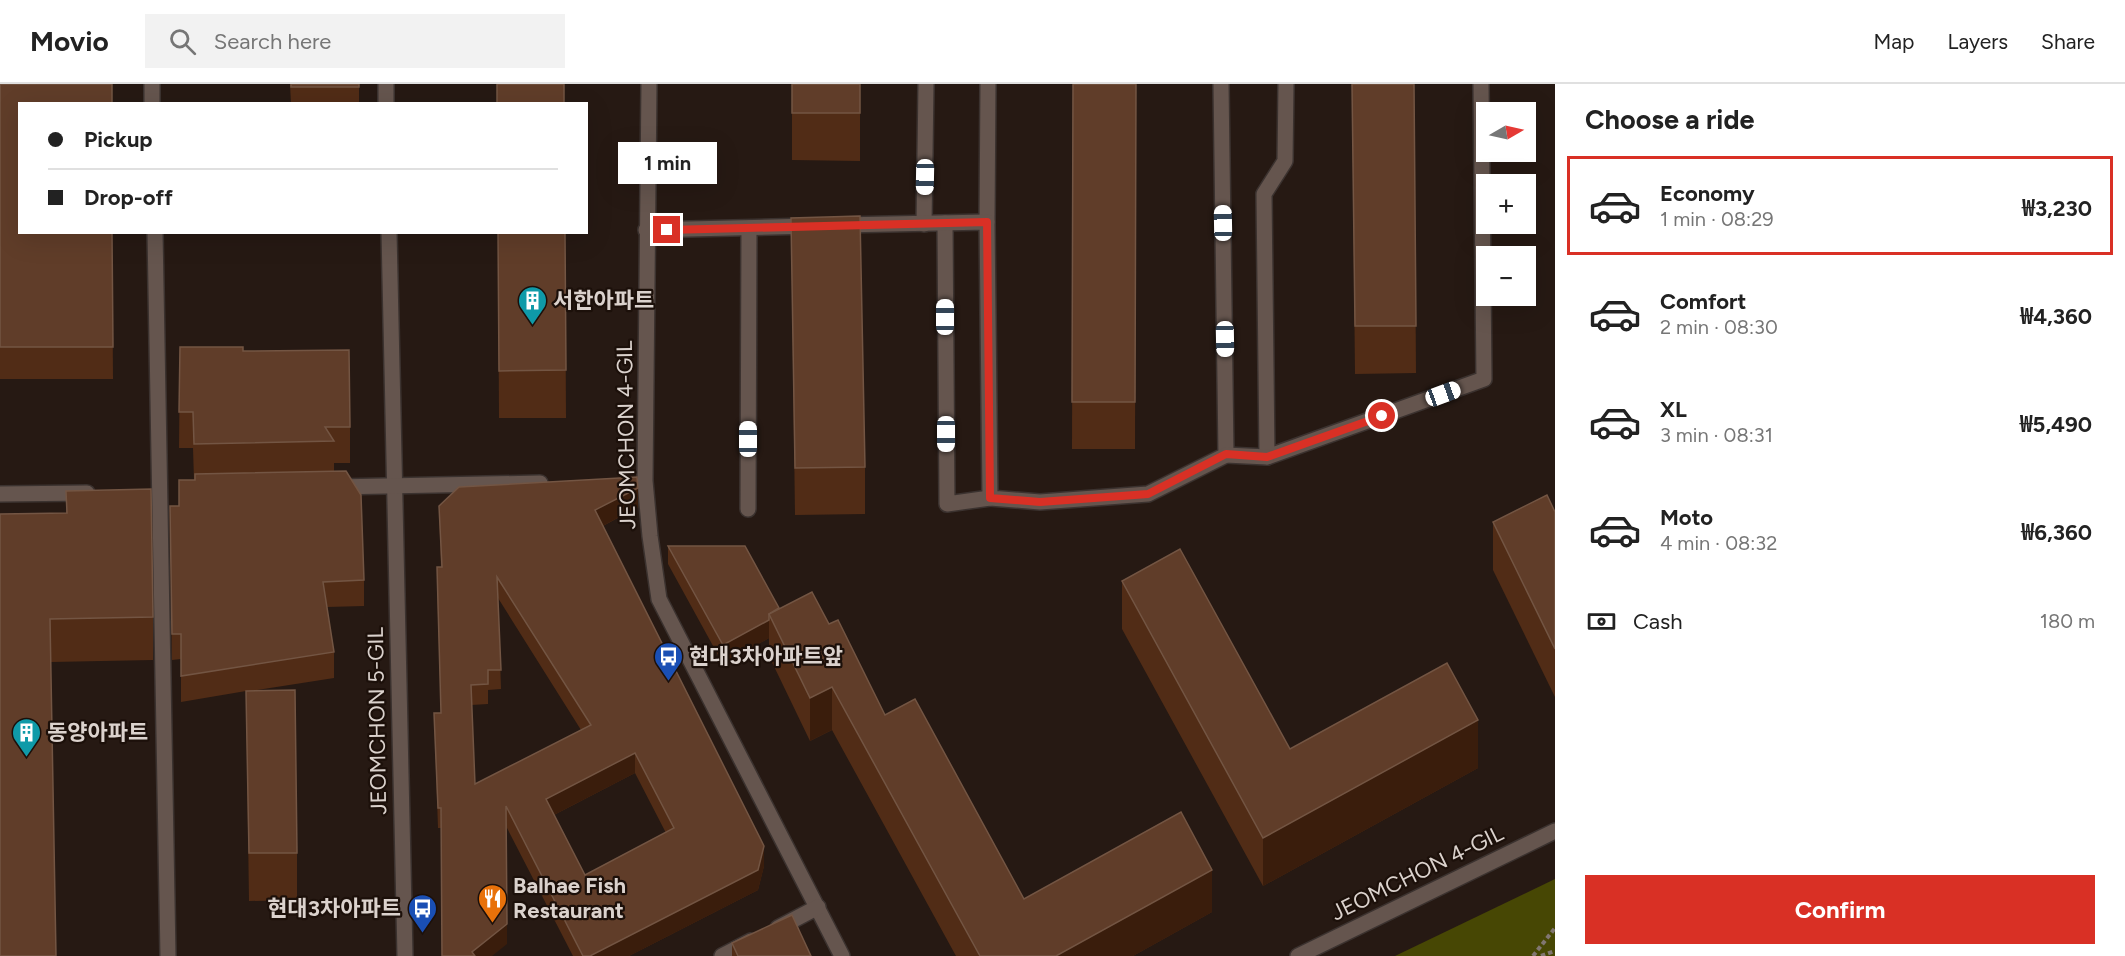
<!DOCTYPE html>
<html lang="en">
<head>
<meta charset="utf-8">
<style>
	:root { --surface:#fff; --page:#f2f2f2; --text:#222; --muted:#767676; --line:#e0e0e0; --accent:#d93025 }
	body { margin:0; font-family:Figtree,"Noto Sans KR",sans-serif; background:var(--page); color:var(--text); height:100vh; display:flex; flex-direction:column; font-size:22px; white-space:nowrap }
	* { box-sizing:border-box; margin:0 }
	p { font-size:20px; color:var(--muted) }
	.icon { flex:none; width:33px; height:33px; fill:none; stroke:currentColor; stroke-width:2; stroke-linecap:round; stroke-linejoin:round }
	.map { position:relative; flex:1; overflow:hidden }
	.side { display:flex; flex-direction:column; background:var(--surface); width:570px }
	.side>* { flex:none }
	.guide { position:absolute; left:18px; top:18px; width:570px; height:132px; border-radius:0px; box-shadow:0 6px 24px #0002; display:grid; align-content:center; height:132px; padding:0 30px; background:var(--surface) }
	.needle { width:39px; rotate:81deg }
	.controls { position:absolute; left:1476px; top:18px; display:grid; gap:12px }
	.controls a { display:grid; place-items:center; width:60px; height:60px; border-radius:0px; background:var(--surface); box-shadow:0 6px 24px #0002; font-size:30px }
	.end { position:absolute; width:27px; height:27px; margin:-14px; border:8px solid #d93025; background:#fff; box-shadow:0 0 0 3px #fff }
	.from { border-radius:50% }
	.bubble { position:absolute; height:42px; border-radius:0px; background:var(--surface); box-shadow:0 6px 24px #0002; font-size:20px; font-weight:700; line-height:42px; text-align:center }
	.car { position:absolute; width:18px; height:36px; margin:-18px -9px; border-radius:8px; box-shadow:0 0 4px 2px #0007; background:linear-gradient(#fff 24%,#345 0 40%,#fff 0 76%,#345 0 86%,#fff 0) }
	.guide b { display:flex; align-items:center; gap:21px; height:57px; font-size:22px }
	.guide b+b { border-top:2px solid var(--line) }
	.guide i { width:15px; height:15px; background:var(--text) }
	ul { padding:0; list-style:none }
	li { display:flex; align-items:center; gap:18px; height:99px; margin:0 12px 9px; padding:0 18px; border:3px solid transparent; border-radius:0px }
	li div { flex:1 }
	li b { display:block; font-size:22px }
	li em { font-style:normal; font-weight:700 }
	li.on { border-color:var(--accent) }
	li>.icon { width:54px; height:54px; stroke-width:1.5 }
	h2 { padding:0 30px; font-size:27px; line-height:72px }
	.pay { display:flex; align-items:center; gap:15px; height:66px; padding:0 30px; font-size:22px }
	.pay p { margin-inline-start:auto }
	.primary-button { display:flex; gap:12px; margin-top:auto; padding:12px 30px }
	.primary-button a { flex:1; height:69px; border-radius:0px; background:var(--accent); color:#fff; font-size:24px; font-weight:700; line-height:69px; text-align:center }
	header { display:flex; align-items:center; gap:36px; box-sizing:border-box; height:84px; padding:0 30px; background:var(--surface); border-bottom:2px solid var(--line) }
	header strong { font-size:28px }
	nav { display:flex; gap:33px; margin-inline-start:auto; font-size:21px }
	.search { width:420px; height:54px; background:var(--page); display:flex; align-items:center; gap:15px; box-sizing:border-box; padding:0 21px; border-radius:0px; color:var(--muted); font-size:22px }
	main { display:flex; flex:1; min-height:0 }
	.map>svg:first-child { display:block }
	.green { fill:#474704 }
	.lines { fill:none; stroke-linecap:round; stroke-linejoin:round }
	.service-casing { stroke:#3b322f; stroke-width:18 }
	.minor-casing { stroke:#3b322f; stroke-width:18 }
	.path { stroke:#817671; stroke-width:4; stroke-dasharray:4.5 3; stroke-linecap:butt }
	.service { stroke:#65554e; stroke-width:15 }
	.minor { stroke:#65554e; stroke-width:15 }
	.wall { fill:#512c16; fill-rule:evenodd }
	.shaded-wall { fill:#3a1d0c }
	.building { fill:#603d29; stroke:#735543; stroke-width:1.5; fill-rule:evenodd }
	.route { stroke:#d93025; stroke-width:8 }
	.labels { text-anchor:middle; dominant-baseline:central; stroke-width:4.5; stroke-linejoin:round; paint-order:stroke }
	.poi-label { font-size:22px; font-weight:bold; fill:#dbd2cd; stroke:#1c100a; text-anchor:start }
	.street-label { font-size:22px; fill:#dbd2cd; stroke:#1c100a }
</style>
</head>
<body>
<header>
<strong>Movio</strong>
<div class="search"><svg class="icon" aria-label="search" viewBox="0 0 24 24"><circle cx="10" cy="10" r="6"/><path d="M15 15l6 6"/></svg>Search here</div>
<nav><a>Map</a><a>Layers</a><a>Share</a></nav>
</header>
<main>
<div class="map">
<svg width="1555" height="872" viewBox="0 0 1555 872">
	<rect width="100%" height="100%" fill="#261913"/>
	<!-- green -->
	<path class="green" d="M 1555,795 L 1555,872 L 1395,872 Z"/>
	<g class="lines">
		<defs>
			<g id="service">
				<path d="M 1286,0 L 1285,77 L 1264,110 L 1267,373 L 1484,295 L 1481,0"/>
				<path d="M 987,138 L 988,0"/>
				<path d="M 945,139 L 947,420 L 990,414"/>
				<path d="M 924,140 L 926,0"/>
				<path d="M 841,141 L 987,138 L 990,414 L 1040,418 L 1148,410 L 1226,371 L 1221,0"/>
				<path d="M 646,146 L 811,142"/>
				<path d="M 1226,371 L 1267,373"/>
				<path d="M 748,425 L 749,144"/>
			</g>
			<g id="minor">
				<path d="M 152,0 L 152,20"/>
				<path d="M 386,0 L 386,20"/>
				<path d="M 649,0 L 645,397 L 650,452 L 659,515 L 842,872"/>
				<path d="M 155,148 L 168,872"/>
				<path d="M 389,148 L 405,872"/>
				<path d="M 336,403 L 540,399"/>
				<path d="M 0,410 L 87,409"/>
				<path d="M 778,844 L 818,823"/>
				<path d="M 722,872 L 751,857"/>
				<path d="M 1298,872 L 1555,747"/>
			</g>
		</defs>
		<!-- service casing -->
		<use href="#service" class="service-casing"/>
		<!-- minor casing -->
		<use href="#minor" class="minor-casing"/>
		<!-- path -->
		<g class="path">
			<path d="M 1533,872 L 1555,844"/>
			<path d="M 1541,872 L 1555,867"/>
		</g>
		<!-- service -->
		<use href="#service" class="service"/>
		<!-- minor -->
		<use href="#minor" class="minor"/>
	</g>
	<!-- wall -->
	<g class="wall">
		<path d="M 0,0 L 112,148 L 113,295 L 0,295 Z"/>
		<path d="M 290,0 L 359,0 L 359,20 L 291,20 Z"/>
		<path d="M 792,0 L 860,0 L 860,77 L 792,76 Z"/>
		<path d="M 1073,0 L 1136,0 L 1135,365 L 1072,365 Z"/>
		<path d="M 1352,0 L 1414,0 L 1416,289 L 1355,290 Z"/>
		<path d="M 791,134 L 865,383 L 865,430 L 795,431 Z"/>
		<path d="M 498,148 L 565,148 L 566,334 L 499,334 Z"/>
		<path d="M 180,263 L 243,267 L 350,343 L 350,379 L 334,379 L 334,387 L 364,496 L 364,522 L 327,523 L 334,568 L 334,594 L 251,607 L 297,769 L 297,816 L 249,817 L 246,607 L 181,618 L 181,575 L 172,576 L 170,422 L 179,422 L 194,396 L 193,364 L 179,364 Z"/>
		<path d="M 66,407 L 153,533 L 153,576 L 51,578 L 0,872 L 66,429 Z"/>
		<path d="M 439,422 L 638,423 L 603,442 L 764,782 L 758,806 L 629,872 L 573,872 L 506,742 L 507,860 L 441,744 L 438,744 L 434,629 L 441,629 L 437,503 L 437,483 L 441,483 ZM 498,514 L 581,646 L 475,700 L 471,621 L 488,620 L 488,606 L 501,605 ZM 635,689 L 666,749 L 585,791 L 554,731 Z"/>
		<path d="M 1555,428 L 1555,613 L 1493,486 L 1493,438 Z"/>
		<path d="M 668,462 L 779,524 L 829,540 L 885,631 L 1024,815 L 1212,828 L 1133,872 L 956,872 L 832,646 L 810,657 L 769,572 L 769,554 L 723,580 L 668,480 Z"/>
		<path d="M 1122,497 L 1290,665 L 1478,684 L 1263,802 L 1122,545 Z"/>
		<path d="M 732,859 L 811,872 L 732,872 Z"/>
	</g>
	<!-- shaded-wall -->
	<g class="shaded-wall">
		<path d="M 638,404 L 638,423 L 595,446 L 595,426 Z"/>
		<path d="M 769,536 L 769,554 L 723,580 L 723,561 Z"/>
		<path d="M 832,603 L 832,646 L 810,657 L 810,614 Z"/>
		<path d="M 1478,636 L 1478,684 L 1263,802 L 1263,754 Z"/>
		<path d="M 635,669 L 635,689 L 546,735 L 546,715 Z"/>
		<path d="M 764,762 L 764,782 L 758,806 L 629,872 L 590,872 Z"/>
		<path d="M 1212,786 L 1212,828 L 1133,872 L 1056,872 Z"/>
		<path d="M 507,840 L 507,860 L 492,872 L 472,872 L 472,868 Z"/>
	</g>
	<!-- building -->
	<g class="building">
		<path d="M 0,0 L 112,0 L 112,20 L 20,20 L 20,148 L 112,148 L 113,263 L 0,263 Z"/>
		<rect x="291" y="0" width="68" height="3"/>
		<rect x="497" y="0" width="67" height="20"/>
		<rect x="792" y="0" width="68" height="29"/>
		<path d="M 1073,0 L 1136,0 L 1135,318 L 1072,318 Z"/>
		<path d="M 1352,0 L 1414,0 L 1416,242 L 1355,242 Z"/>
		<path d="M 860,132 L 865,383 L 795,384 L 791,134 Z"/>
		<path d="M 498,148 L 565,148 L 566,286 L 499,287 Z"/>
		<path d="M 180,263 L 243,263 L 243,267 L 349,266 L 350,343 L 325,343 L 334,357 L 194,360 L 193,328 L 179,328 Z"/>
		<path d="M 346,387 L 361,411 L 364,496 L 323,498 L 334,568 L 181,592 L 181,550 L 172,550 L 170,422 L 179,422 L 179,396 L 195,396 L 195,390 Z"/>
		<path d="M 637,393 L 638,404 L 595,426 L 764,762 L 758,786 L 590,872 L 583,872 L 506,722 L 507,840 L 472,868 L 475,872 L 442,872 L 441,724 L 438,724 L 434,629 L 441,629 L 437,483 L 442,483 L 439,422 L 459,403 ZM 497,493 L 591,641 L 475,700 L 471,601 L 488,600 L 488,586 L 501,586 ZM 635,669 L 674,744 L 585,791 L 546,715 Z"/>
		<path d="M 151,405 L 153,533 L 50,535 L 56,872 L 0,872 L 0,430 L 67,429 L 66,407 Z"/>
		<path d="M 1547,411 L 1555,428 L 1555,565 L 1493,438 Z"/>
		<path d="M 668,462 L 745,462 L 779,524 L 769,530 L 769,536 L 723,561 Z"/>
		<path d="M 1180,465 L 1290,665 L 1447,579 L 1478,636 L 1263,754 L 1122,497 Z"/>
		<path d="M 812,508 L 829,540 L 838,536 L 885,631 L 915,615 L 1024,815 L 1181,728 L 1212,786 L 1056,872 L 980,872 L 832,603 L 810,614 L 769,530 Z"/>
		<path d="M 295,606 L 297,769 L 249,769 L 246,607 Z"/>
		<path d="M 792,831 L 811,872 L 738,872 L 732,859 Z"/>
	</g>
	<g class="lines">
		<!-- route -->
		<path class="route" d="M 667,146 L 987,138 L 990,414 L 1040,418 L 1148,410 L 1226,370 L 1267,373 L 1382,332"/>
	</g>
	<!-- icons -->
	<defs>
		<symbol id="building-pin" viewBox="-11 -11 22 30"><path d="M0 17L-7.5 6A9.5 9.5 0 1 1 7.5 6Z" fill="#0f9aa8" stroke="#1c100a"/><path d="M-4-6H4V6H1V3H-1V6H-4ZM-2.5-4.3h1.7v1.8h-1.7ZM.8-4.3h1.7v1.8H.8ZM-2.5-1h1.7V.8h-1.7ZM.8-1h1.7V.8H.8Z" fill="#fff"/></symbol>
		<symbol id="bus-pin" viewBox="-11 -11 22 30"><path d="M0 17L-7.5 6A9.5 9.5 0 1 1 7.5 6Z" fill="#1a4fb4" stroke="#1c100a"/><path d="M-5-6H5V4H4V6H2V4H-2V6H-4V4H-5ZM-3.5-4V0h7V-4ZM-3.5 1.2v1.5H-2V1.2ZM2 1.2v1.5H3.5V1.2Z" fill="#fff"/></symbol>
		<symbol id="restaurant-pin" viewBox="-11 -11 22 30"><path d="M0 17L-7.5 6A9.5 9.5 0 1 1 7.5 6Z" fill="#e8710a" stroke="#1c100a"/><path d="M-5-6h1v4h1v-4h1v4h1v-4h1v5L-1.5 .5V6h-2V.5L-5-1ZM5-6V6H3V1.5H1.5Q1.5-4 5-6Z" fill="#fff"/></symbol>
	</defs>
	<g fill-rule="evenodd">
		<use href="#building-pin" x="516" y="200" width="33" height="45"/>
		<use href="#bus-pin" x="652" y="556" width="33" height="45"/>
		<use href="#building-pin" x="10" y="632" width="33" height="45"/>
		<use href="#restaurant-pin" x="476" y="798" width="33" height="45"/>
		<use href="#bus-pin" x="406" y="808" width="33" height="45"/>
	</g>
	<g class="labels">
		<!-- poi labels -->
		<g class="poi-label">
			<text x="553" y="216">서한아파트</text>
			<text x="689" y="572">현대3차아파트앞</text>
			<text x="47" y="648">동양아파트</text>
			<text x="513" y="801">Balhae Fish<tspan x="513" dy="25">Restaurant</tspan></text>
			<text x="401" y="824" text-anchor="end">현대3차아파트</text>
		</g>
		<!-- street labels -->
		<g class="street-label">
			<text transform="translate(626 351) rotate(-91)">JEOMCHON 4-GIL</text>
			<text transform="translate(377 637) rotate(-91)">JEOMCHON 5-GIL</text>
			<text transform="translate(1417 789) rotate(-26)">JEOMCHON 4-GIL</text>
		</g>
	</g>
</svg>
<div class="controls">
<a><svg class="needle" viewBox="-14 -14 28 28"><path d="M0-13l5 13h-10z" fill="#e53935"/><path d="M0 13l5-13h-10z" fill="#767676"/></svg></a>
<a>+</a>
<a>−</a>
</div>
<i class="end from" style="left:1382px;top:332px"></i>
<i class="end" style="left:667px;top:146px"></i>
<div class="bubble" style="left:618px;top:58px;width:99px">1 min</div>
<i class="car" style="left:925px;top:93px;rotate:181deg"></i>
<i class="car" style="left:1223px;top:139px;rotate:359deg"></i>
<i class="car" style="left:945px;top:233px;rotate:0deg"></i>
<i class="car" style="left:1225px;top:255px;rotate:179deg"></i>
<i class="car" style="left:1443px;top:310px;rotate:70deg"></i>
<i class="car" style="left:946px;top:350px;rotate:180deg"></i>
<i class="car" style="left:748px;top:355px;rotate:0deg"></i>
<div class="guide">
<b><i class="from"></i>Pickup</b>
<b><i></i>Drop-off</b>
</div>
</div>
<section class="side">
<h2>Choose a ride</h2>
<ul>
<li class="on"><svg class="icon" aria-label="car" viewBox="0 0 24 24"><path d="M5 17H2v-5l4-1 3-4h7l3 4 3 1v5h-3M9 17h6M6 11h13"/><circle cx="7" cy="17" r="2"/><circle cx="17" cy="17" r="2"/></svg><div><b>Economy</b><p>1 min · 08:29</p></div><em>₩3,230</em></li>
<li><svg class="icon" aria-label="car" viewBox="0 0 24 24"><path d="M5 17H2v-5l4-1 3-4h7l3 4 3 1v5h-3M9 17h6M6 11h13"/><circle cx="7" cy="17" r="2"/><circle cx="17" cy="17" r="2"/></svg><div><b>Comfort</b><p>2 min · 08:30</p></div><em>₩4,360</em></li>
<li><svg class="icon" aria-label="car" viewBox="0 0 24 24"><path d="M5 17H2v-5l4-1 3-4h7l3 4 3 1v5h-3M9 17h6M6 11h13"/><circle cx="7" cy="17" r="2"/><circle cx="17" cy="17" r="2"/></svg><div><b>XL</b><p>3 min · 08:31</p></div><em>₩5,490</em></li>
<li><svg class="icon" aria-label="car" viewBox="0 0 24 24"><path d="M5 17H2v-5l4-1 3-4h7l3 4 3 1v5h-3M9 17h6M6 11h13"/><circle cx="7" cy="17" r="2"/><circle cx="17" cy="17" r="2"/></svg><div><b>Moto</b><p>4 min · 08:32</p></div><em>₩6,360</em></li>
</ul>
<div class="pay"><svg class="icon" aria-label="cash" viewBox="0 0 24 24"><path d="M3 7h18v10H3z"/><circle cx="12" cy="12" r="2"/></svg>Cash<p>180 m</p></div>
<div class="primary-button"><a>Confirm</a></div>
</section>
</main>
</body>
</html>
